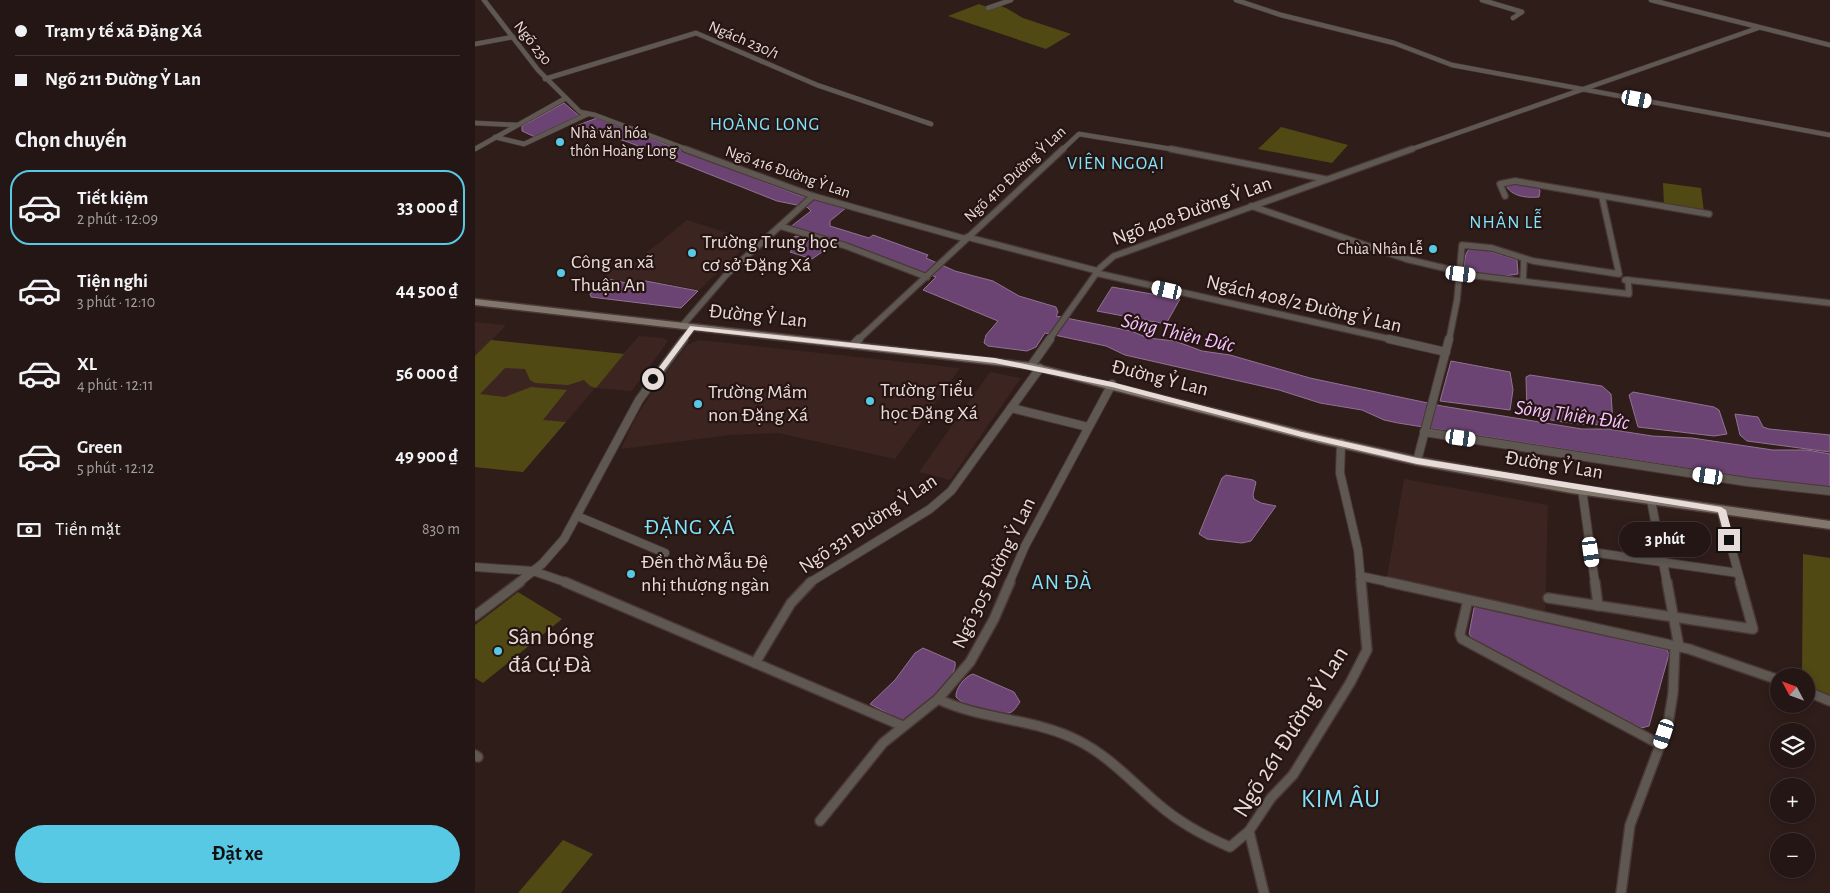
<!DOCTYPE html>
<html lang="vi">
<head>
<meta charset="utf-8">
<style>
	:root { --surface:#231614; --page:#2b1f1d; --text:#f1f3f6; --muted:#a39fa0; --line:#403534; --accent:#58c9e4 }
	body { margin:0; font-family:"Alegreya Sans",sans-serif; background:var(--page); color:var(--text); height:100vh; display:flex; flex-direction:column; font-size:19px; white-space:nowrap }
	* { box-sizing:border-box; margin:0 }
	p { font-size:16px; color:var(--muted) }
	.icon { flex:none; width:28px; height:28px; fill:none; stroke:currentColor; stroke-width:2; stroke-linecap:round; stroke-linejoin:round }
	.map { position:relative; flex:1; overflow:hidden }
	.sheet { display:flex; flex-direction:column; background:var(--surface); width:475px }
	.sheet>* { flex:none }
	.banner { display:grid; align-content:center; height:110px; padding:0 15px; background:var(--surface) }
	.needle { width:32px; rotate:311deg }
	.controls { position:absolute; left:1295px; top:668px; display:grid; gap:10px }
	.controls a { display:grid; place-items:center; width:45px; height:45px; border-radius:50%; background:var(--surface); box-shadow:0 2px 8px #0003,0 0 0 1px var(--line); font-size:25px }
	.end { position:absolute; width:22px; height:22px; margin:-11px; border:6px solid #e8dcd9; background:#111; box-shadow:0 0 0 2px #111 }
	.from { border-radius:50% }
	.bubble { position:absolute; height:35px; border-radius:18px; background:var(--surface); box-shadow:0 2px 8px #0003,0 0 0 1px var(--line); font-size:16px; font-weight:600; line-height:35px; text-align:center }
	.car { position:absolute; width:15px; height:30px; margin:-15px -8px; border-radius:6px; box-shadow:0 0 4px 1px #0007; background:linear-gradient(#fff 24%,#345 0 40%,#fff 0 76%,#345 0 86%,#fff 0) }
	.banner b { display:flex; align-items:center; gap:18px; height:48px; font-size:19px }
	.banner b+b { border-top:1px solid var(--line) }
	.banner i { width:12px; height:12px; background:var(--text) }
	ul { padding:0; list-style:none }
	li { display:flex; align-items:center; gap:15px; height:75px; margin:0 10px 8px; padding:0 5px; border:2px solid transparent; border-radius:20px }
	li div { flex:1 }
	li b { display:block; font-size:19px }
	li em { font-style:normal; font-weight:600 }
	li.current { border-color:var(--accent) }
	li>.icon { width:45px; height:45px; stroke-width:1.5 }
	h2 { padding:0 15px; font-size:22px; line-height:60px }
	.pay { display:flex; align-items:center; gap:12px; height:55px; padding:0 15px; font-size:19px }
	.pay p { margin-inline-start:auto }
	.action { display:flex; gap:10px; margin-top:auto; padding:10px 15px }
	.action a { flex:1; height:58px; border-radius:30px; background:var(--accent); color:#111; font-size:20px; font-weight:600; line-height:58px; text-align:center }
	main { display:flex; flex:1; min-height:0 }
	.map>svg:first-child { display:block }
	.built { fill:#3c2520 }
	.green { fill:#514914 }
	.water { fill:#6c4473; stroke:#917292 }
	.lines { fill:none; stroke-linecap:round; stroke-linejoin:round }
	.minor-far3-casing { stroke:#493835; stroke-width:5.5 }
	.minor-far2-casing { stroke:#493835; stroke-width:8 }
	.minor-far1-casing { stroke:#493835; stroke-width:10 }
	.minor-casing { stroke:#493835; stroke-width:12 }
	.secondary-casing { stroke:#493835; stroke-width:3 }
	.minor-far3 { stroke:#5f5852; stroke-width:4.5 }
	.minor-far2 { stroke:#5f5852; stroke-width:5.5 }
	.minor-far1 { stroke:#5f5852; stroke-width:8 }
	.minor { stroke:#5f5852; stroke-width:9 }
	.secondary { fill:#82776d; fill-rule:evenodd }
	.route { fill:#e8dcd9 }
	.poi-dot { fill:#58c9e4; stroke:#251411; stroke-width:2 }
	.labels { text-anchor:middle; dominant-baseline:central; stroke-width:4.5; stroke-linejoin:round; paint-order:stroke }
	.far-street-label { font-size:16px; fill:#e8dcd9; stroke:#251411 }
	.far-poi-label { font-size:16px; fill:#e8dcd9; stroke:#251411; text-anchor:start }
	.far-neighbourhood-label { font-size:18px; letter-spacing:1px; fill:#80e4fd; stroke:#251411 }
	.street-label { font-size:20px; fill:#e8dcd9; stroke:#251411 }
	.poi-label { font-size:20px; fill:#e8dcd9; stroke:#251411; text-anchor:start }
	.water-label { font-size:21px; font-style:italic; fill:#f4c3fe; stroke:#251411 }
	.neighbourhood-label { font-size:21px; letter-spacing:1px; fill:#80e4fd; stroke:#251411 }
	.quarter-label { font-size:22px; letter-spacing:1px; fill:#80e4fd; stroke:#251411 }
	.near-poi-label { font-size:24px; fill:#e8dcd9; stroke:#251411; text-anchor:start }
	.near-street-label { font-size:24px; fill:#e8dcd9; stroke:#251411 }
	.near-neighbourhood-label { font-size:25px; letter-spacing:1px; fill:#80e4fd; stroke:#251411 }
</style>
</head>
<body>
<main>
<section class="sheet">
<div class="banner">
<b><i class="from"></i>Trạm y tế xã Đặng Xá</b>
<b><i></i>Ngõ 211 Đường Ỷ Lan</b>
</div>
<h2>Chọn chuyến</h2>
<ul>
<li class="current"><svg class="icon" aria-label="car" viewBox="0 0 24 24"><path d="M5 17H2v-5l4-1 3-4h7l3 4 3 1v5h-3M9 17h6M6 11h13"/><circle cx="7" cy="17" r="2"/><circle cx="17" cy="17" r="2"/></svg><div><b>Tiết kiệm</b><p>2 phút · 12:09</p></div><em>33 000 ₫</em></li>
<li><svg class="icon" aria-label="car" viewBox="0 0 24 24"><path d="M5 17H2v-5l4-1 3-4h7l3 4 3 1v5h-3M9 17h6M6 11h13"/><circle cx="7" cy="17" r="2"/><circle cx="17" cy="17" r="2"/></svg><div><b>Tiện nghi</b><p>3 phút · 12:10</p></div><em>44 500 ₫</em></li>
<li><svg class="icon" aria-label="car" viewBox="0 0 24 24"><path d="M5 17H2v-5l4-1 3-4h7l3 4 3 1v5h-3M9 17h6M6 11h13"/><circle cx="7" cy="17" r="2"/><circle cx="17" cy="17" r="2"/></svg><div><b>XL</b><p>4 phút · 12:11</p></div><em>56 000 ₫</em></li>
<li><svg class="icon" aria-label="car" viewBox="0 0 24 24"><path d="M5 17H2v-5l4-1 3-4h7l3 4 3 1v5h-3M9 17h6M6 11h13"/><circle cx="7" cy="17" r="2"/><circle cx="17" cy="17" r="2"/></svg><div><b>Green</b><p>5 phút · 12:12</p></div><em>49 900 ₫</em></li>
</ul>
<div class="pay"><svg class="icon" aria-label="cash" viewBox="0 0 24 24"><path d="M3 7h18v10H3z"/><circle cx="12" cy="12" r="2"/></svg>Tiền mặt<p>830 m</p></div>
<div class="action"><a>Đặt xe</a></div>
</section>
<div class="map">
<svg width="1355" height="893" viewBox="0 0 1355 893">
	<rect width="100%" height="100%" fill="#2f1d1a"/>
	<!-- built -->
	<g class="built">
		<path d="M 212,220 L 270,239 L 272,245 L 224,290 L 173,280 L 155,283 L 129,277 L 149,262 L 158,264 Z"/>
		<path d="M 0,322 L 31,325 L 17,340 L 148,354 L 164,336 L 188,338 L 193,341 L 157,391 L 120,388 L 48,472 L 0,467 Z"/>
		<path d="M 224,340 L 364,355 L 485,368 L 420,459 L 303,433 L 255,435 L 146,449 L 161,417 L 177,392 L 212,345 Z"/>
		<path d="M 515,372 L 546,378 L 475,480 L 444,472 Z"/>
		<path d="M 929,479 L 1073,505 L 1070,611 L 912,577 Z"/>
	</g>
	<!-- green -->
	<g class="green">
		<path d="M 504,4 L 515,8 L 523,5 L 531,8 L 548,18 L 596,34 L 571,49 L 473,16 Z"/>
		<path d="M 806,127 L 873,145 L 857,163 L 783,149 Z"/>
		<path d="M 1188,183 L 1226,188 L 1229,212 L 1189,206 Z"/>
		<path d="M 16,340 L 149,354 L 121,388 L 115,386 L 109,380 L 93,385 L 60,383 L 55,380 L 50,369 L 30,368 L 5,394 L 30,397 L 56,387 L 92,390 L 68,420 L 91,422 L 48,472 L 0,467 L 0,356 Z"/>
		<path d="M 1328,554 L 1355,558 L 1355,701 L 1331,689 L 1331,676 L 1327,676 Z"/>
		<path d="M 43,592 L 87,619 L 8,683 L 0,678 L 0,625 Z"/>
		<path d="M 88,840 L 118,854 L 86,893 L 43,893 Z"/>
	</g>
	<!-- water -->
	<g class="water">
		<path d="M 89,103 L 104,116 L 60,137 L 47,131 L 47,126 Z"/>
		<path d="M 122,118 L 326,196 L 372,207 L 355,221 L 355,226 L 394,238 L 398,235 L 453,255 L 451,258 L 480,271 L 518,281 L 544,296 L 581,307 L 583,312 L 581,316 L 656,331 L 673,338 L 700,341 L 727,351 L 755,355 L 835,378 L 967,406 L 1107,429 L 1133,429 L 1177,436 L 1217,438 L 1298,450 L 1332,450 L 1355,454 L 1355,488 L 1280,479 L 923,423 L 909,420 L 887,410 L 845,403 L 804,390 L 650,355 L 631,346 L 570,333 L 561,347 L 552,351 L 513,346 L 509,343 L 511,335 L 523,321 L 448,290 L 461,277 L 382,248 L 314,228 L 336,211 L 332,207 L 302,201 L 153,142 L 101,126 Z"/>
		<path d="M 1035,183 L 1063,187 L 1065,191 L 1064,197 C 1053,198 1036,197 1031,185 Z"/>
		<path d="M 321,236 L 352,247 L 353,248 L 337,259 L 315,252 L 322,244 L 315,239 Z"/>
		<path d="M 996,248 L 1011,250 L 1042,260 L 1043,274 L 1029,276 L 994,273 L 989,269 C 990,261 989,252 996,248 Z"/>
		<path d="M 134,279 L 155,284 L 171,281 L 223,291 L 206,308 L 116,297 L 115,294 Z"/>
		<path d="M 637,287 L 705,299 L 691,324 L 622,311 Z"/>
		<path d="M 976,361 L 1035,372 L 1038,390 L 1035,410 L 965,401 Z"/>
		<path d="M 1055,375 L 1127,386 L 1136,394 L 1138,423 C 1121,428 1068,421 1052,413 L 1051,377 Z"/>
		<path d="M 1158,392 L 1239,407 L 1244,410 L 1252,434 L 1239,436 L 1163,427 L 1154,395 Z"/>
		<path d="M 1260,414 L 1283,417 L 1288,427 L 1294,429 L 1355,435 L 1355,452 L 1272,441 L 1265,435 Z"/>
		<path d="M 751,475 L 778,480 L 781,482 L 778,495 L 779,499 L 786,503 L 801,506 L 776,541 L 767,543 L 732,539 L 724,534 L 747,478 Z"/>
		<path d="M 1001,606 L 1192,650 L 1194,654 L 1174,726 L 1166,728 L 998,639 L 994,634 L 999,608 Z"/>
		<path d="M 448,648 L 480,662 C 484,678 444,710 433,719 L 425,720 L 395,704 L 420,680 L 440,653 Z"/>
		<path d="M 498,674 L 539,692 L 545,702 C 542,706 539,712 534,713 C 519,717 491,707 481,697 C 480,689 490,676 498,674 Z"/>
	</g>
	<g class="lines">
		<defs>
			<g id="minor-far3">
				<path d="M 9,0 L 63,70 L 91,98"/>
				<path d="M 761,0 L 806,15 L 919,43 L 977,65 L 1355,135"/>
				<path d="M 1007,0 L 1047,12 L 1038,18"/>
				<path d="M 1176,0 L 1355,45"/>
				<path d="M 513,8 L 536,0"/>
				<path d="M 0,44 L 38,37"/>
				<path d="M 70,79 L 221,33 L 342,85 L 456,124"/>
				<path d="M 0,123 L 42,125"/>
				<path d="M 20,137 L 49,144 L 113,114"/>
				<path d="M 0,149 L 91,98 L 105,112 L 120,115 L 214,150"/>
				<path d="M 587,150 L 604,134 L 702,150"/>
				<path d="M 934,150 L 1283,28"/>
			</g>
			<g id="minor-far2">
				<path d="M 210,149 L 338,196 L 491,239"/>
				<path d="M 696,149 L 850,179"/>
				<path d="M 1030,196 L 1025,184 L 1040,181 L 1234,214"/>
				<path d="M 776,206 L 931,259 L 986,272"/>
				<path d="M 305,226 L 371,246 L 452,277"/>
				<path d="M 492,237 L 623,271"/>
				<path d="M 621,273 L 919,340"/>
				<path d="M 986,274 L 1154,294 L 1153,280 L 1150,280"/>
				<path d="M 1153,280 L 1355,303"/>
				<path d="M 1048,281 L 1049,259"/>
				<path d="M 207,326 L 252,274 L 338,196"/>
				<path d="M 208,340 L 217,328"/>
				<path d="M 383,340 L 588,149"/>
				<path d="M 574,340 L 625,268 L 639,256 L 937,149"/>
				<path d="M 974,340 L 982,300 L 987,245 L 1017,248 L 1058,261 L 1144,274 L 1127,197"/>
			</g>
			<g id="minor-far1">
				<path d="M 914,339 L 971,352"/>
				<path d="M 378,345 L 384,339"/>
				<path d="M 556,366 L 575,339"/>
				<path d="M 536,408 L 613,427"/>
				<path d="M 949,432 L 1272,482 L 1355,491"/>
				<path d="M 866,443 L 865,473 L 883,550 L 886,583"/>
				<path d="M 942,461 L 974,339"/>
				<path d="M 1107,489 L 1120,583"/>
				<path d="M 1176,500 L 1192,583"/>
				<path d="M 1246,510 L 1266,583"/>
				<path d="M 102,516 L 190,553"/>
				<path d="M 1116,552 L 1263,573"/>
				<path d="M 0,567 L 58,571 L 93,583"/>
				<path d="M 885,576 L 918,583"/>
				<path d="M 43,583 L 67,564 L 89,539 L 164,400 L 209,339"/>
				<path d="M 334,583 L 455,509 L 476,491 L 565,368"/>
				<path d="M 534,583 L 550,546 L 637,384"/>
			</g>
			<g id="minor">
				<path d="M 90,582 L 428,726"/>
				<path d="M 913,582 L 1214,649 L 1304,680"/>
				<path d="M 1120,582 L 1123,606"/>
				<path d="M 1192,582 L 1204,647"/>
				<path d="M 1073,598 L 1278,629 L 1265,582"/>
				<path d="M 993,600 L 985,634 L 987,639 L 1186,745"/>
				<path d="M 0,616 L 45,582"/>
				<path d="M 280,663 L 316,603 L 336,582"/>
				<path d="M 1331,691 L 1355,701"/>
				<path d="M 463,699 C 507,720 558,718 602,740 C 633,755 657,782 683,804 C 705,823 729,836 755,847 L 774,831"/>
				<path d="M 0,755 L 3,757"/>
				<path d="M 345,821 L 408,743 L 463,699 L 495,662 L 519,619 L 535,582"/>
				<path d="M 789,893 L 774,831 L 796,798 L 818,775 L 875,683 L 892,650 L 886,582"/>
				<path d="M 1146,893 L 1155,825 L 1193,724 L 1198,693 L 1200,646"/>
			</g>
			<path id="secondary" d="M 0,299 L 556,363 L 845,435 L 942,457 L 1096,484 L 1355,521 L 1355,529 L 1096,493 L 942,465 L 845,443 L 556,369 L 0,305 Z"/>
		</defs>
		<!-- minor-far3 casing -->
		<use href="#minor-far3" class="minor-far3-casing"/>
		<!-- minor-far2 casing -->
		<use href="#minor-far2" class="minor-far2-casing"/>
		<!-- minor-far1 casing -->
		<use href="#minor-far1" class="minor-far1-casing"/>
		<!-- minor casing -->
		<use href="#minor" class="minor-casing"/>
		<!-- secondary casing -->
		<use href="#secondary" class="secondary-casing"/>
		<!-- minor-far3 -->
		<use href="#minor-far3" class="minor-far3"/>
		<!-- minor-far2 -->
		<use href="#minor-far2" class="minor-far2"/>
		<!-- minor-far1 -->
		<use href="#minor-far1" class="minor-far1"/>
		<!-- minor -->
		<use href="#minor" class="minor"/>
		<!-- secondary -->
		<use href="#secondary" class="secondary"/>
	</g>
	<!-- route -->
	<path class="route" d="M 215,326 L 520,358 L 637,382 L 827,432 L 942,458 L 1246,507 L 1251,510 L 1259,540 L 1257,542 L 1251,542 L 1243,512 L 942,464 L 827,437 L 637,387 L 520,363 L 219,330 L 181,381 L 176,381 L 176,378 Z"/>
	<!-- markers -->
	<g class="poi-dot">
		<circle cx="85" cy="142" r="5"/>
		<circle cx="958" cy="249" r="5"/>
		<circle cx="217" cy="253" r="5"/>
		<circle cx="86" cy="273" r="5"/>
		<circle cx="395" cy="401" r="5"/>
		<circle cx="223" cy="404" r="5"/>
		<circle cx="156" cy="574" r="5"/>
		<circle cx="23" cy="651" r="5"/>
	</g>
	<g class="labels">
		<!-- far-street labels -->
		<g class="far-street-label">
			<text transform="translate(269 40) rotate(23)">Ngách 230/1</text>
			<text transform="translate(58 43) rotate(52)">Ngõ 230</text>
			<text transform="translate(313 172) rotate(19)">Ngõ 416 Đường Ỷ Lan</text>
			<text transform="translate(540 174) rotate(-43)">Ngõ 410 Đường Ỷ Lan</text>
		</g>
		<!-- far-poi labels -->
		<g class="far-poi-label">
			<text x="95" y="133">Nhà văn hóa<tspan x="95" dy="18">thôn Hoàng Long</tspan></text>
			<text x="948" y="249" text-anchor="end">Chùa Nhân Lễ</text>
		</g>
		<!-- far-neighbourhood labels -->
		<g class="far-neighbourhood-label">
			<text x="290" y="125">HOÀNG LONG</text>
			<text x="641" y="164">VIÊN NGOẠI</text>
			<text x="1031" y="223">NHÂN LỄ</text>
		</g>
		<!-- street labels -->
		<g class="street-label">
			<text transform="translate(717 211) rotate(-20)">Ngõ 408 Đường Ỷ Lan</text>
			<text transform="translate(829 304) rotate(13)">Ngách 408/2 Đường Ỷ Lan</text>
			<text transform="translate(283 316) rotate(6)">Đường Ỷ Lan</text>
			<text transform="translate(685 378) rotate(14)">Đường Ỷ Lan</text>
			<text transform="translate(1079 465) rotate(9)">Đường Ỷ Lan</text>
			<text transform="translate(393 524) rotate(-34)">Ngõ 331 Đường Ỷ Lan</text>
			<text transform="translate(519 573) rotate(-64)">Ngõ 305 Đường Ỷ Lan</text>
		</g>
		<!-- poi labels -->
		<g class="poi-label">
			<text x="227" y="242">Trường Trung học<tspan x="227" dy="23">cơ sở Đặng Xá</tspan></text>
			<text x="96" y="262">Công an xã<tspan x="96" dy="23">Thuận An</tspan></text>
			<text x="405" y="390">Trường Tiểu<tspan x="405" dy="23">học Đặng Xá</tspan></text>
			<text x="233" y="392">Trường Mầm<tspan x="233" dy="23">non Đặng Xá</tspan></text>
			<text x="166" y="562">Đền thờ Mẫu Đệ<tspan x="166" dy="23">nhị thượng ngàn</tspan></text>
		</g>
		<!-- water labels -->
		<g class="water-label">
			<text transform="translate(703 333) rotate(13)">Sông Thiên Đức</text>
			<text transform="translate(1097 415) rotate(8)">Sông Thiên Đức</text>
		</g>
		<!-- neighbourhood labels -->
		<g class="neighbourhood-label">
			<text x="587" y="582">AN ĐÀ</text>
		</g>
		<!-- quarter labels -->
		<g class="quarter-label">
			<text x="215" y="527">ĐẶNG XÁ</text>
		</g>
		<!-- near-poi labels -->
		<g class="near-poi-label">
			<text x="33" y="637">Sân bóng<tspan x="33" dy="28">đá Cự Đà</tspan></text>
		</g>
		<!-- near-street labels -->
		<g class="near-street-label">
			<text transform="translate(816 732) rotate(-58)">Ngõ 261 Đường Ỷ Lan</text>
		</g>
		<!-- near-neighbourhood labels -->
		<g class="near-neighbourhood-label">
			<text x="866" y="799">KIM ÂU</text>
		</g>
	</g>
</svg>
<div class="controls">
<a><svg class="needle" viewBox="-14 -14 28 28"><path d="M0-13l5 13h-10z" fill="#e53935"/><path d="M0 13l5-13h-10z" fill="#a39fa0"/></svg></a>
<a><svg class="icon" aria-label="layers" viewBox="0 0 24 24"><path d="M12 4l9 5-9 5-9-5zM3 14l9 5 9-5"/></svg></a>
<a>+</a>
<a>−</a>
</div>
<i class="end from" style="left:178px;top:379px"></i>
<i class="end" style="left:1254px;top:540px"></i>
<div class="bubble" style="left:1144px;top:522px;width:92px">3 phút</div>
<i class="car" style="left:1162px;top:99px;rotate:101deg"></i>
<i class="car" style="left:986px;top:274px;rotate:97deg"></i>
<i class="car" style="left:692px;top:290px;rotate:283deg"></i>
<i class="car" style="left:986px;top:438px;rotate:98deg"></i>
<i class="car" style="left:1233px;top:476px;rotate:279deg"></i>
<i class="car" style="left:1116px;top:552px;rotate:172deg"></i>
<i class="car" style="left:1189px;top:734px;rotate:198deg"></i>
</div>
</main>
</body>
</html>
